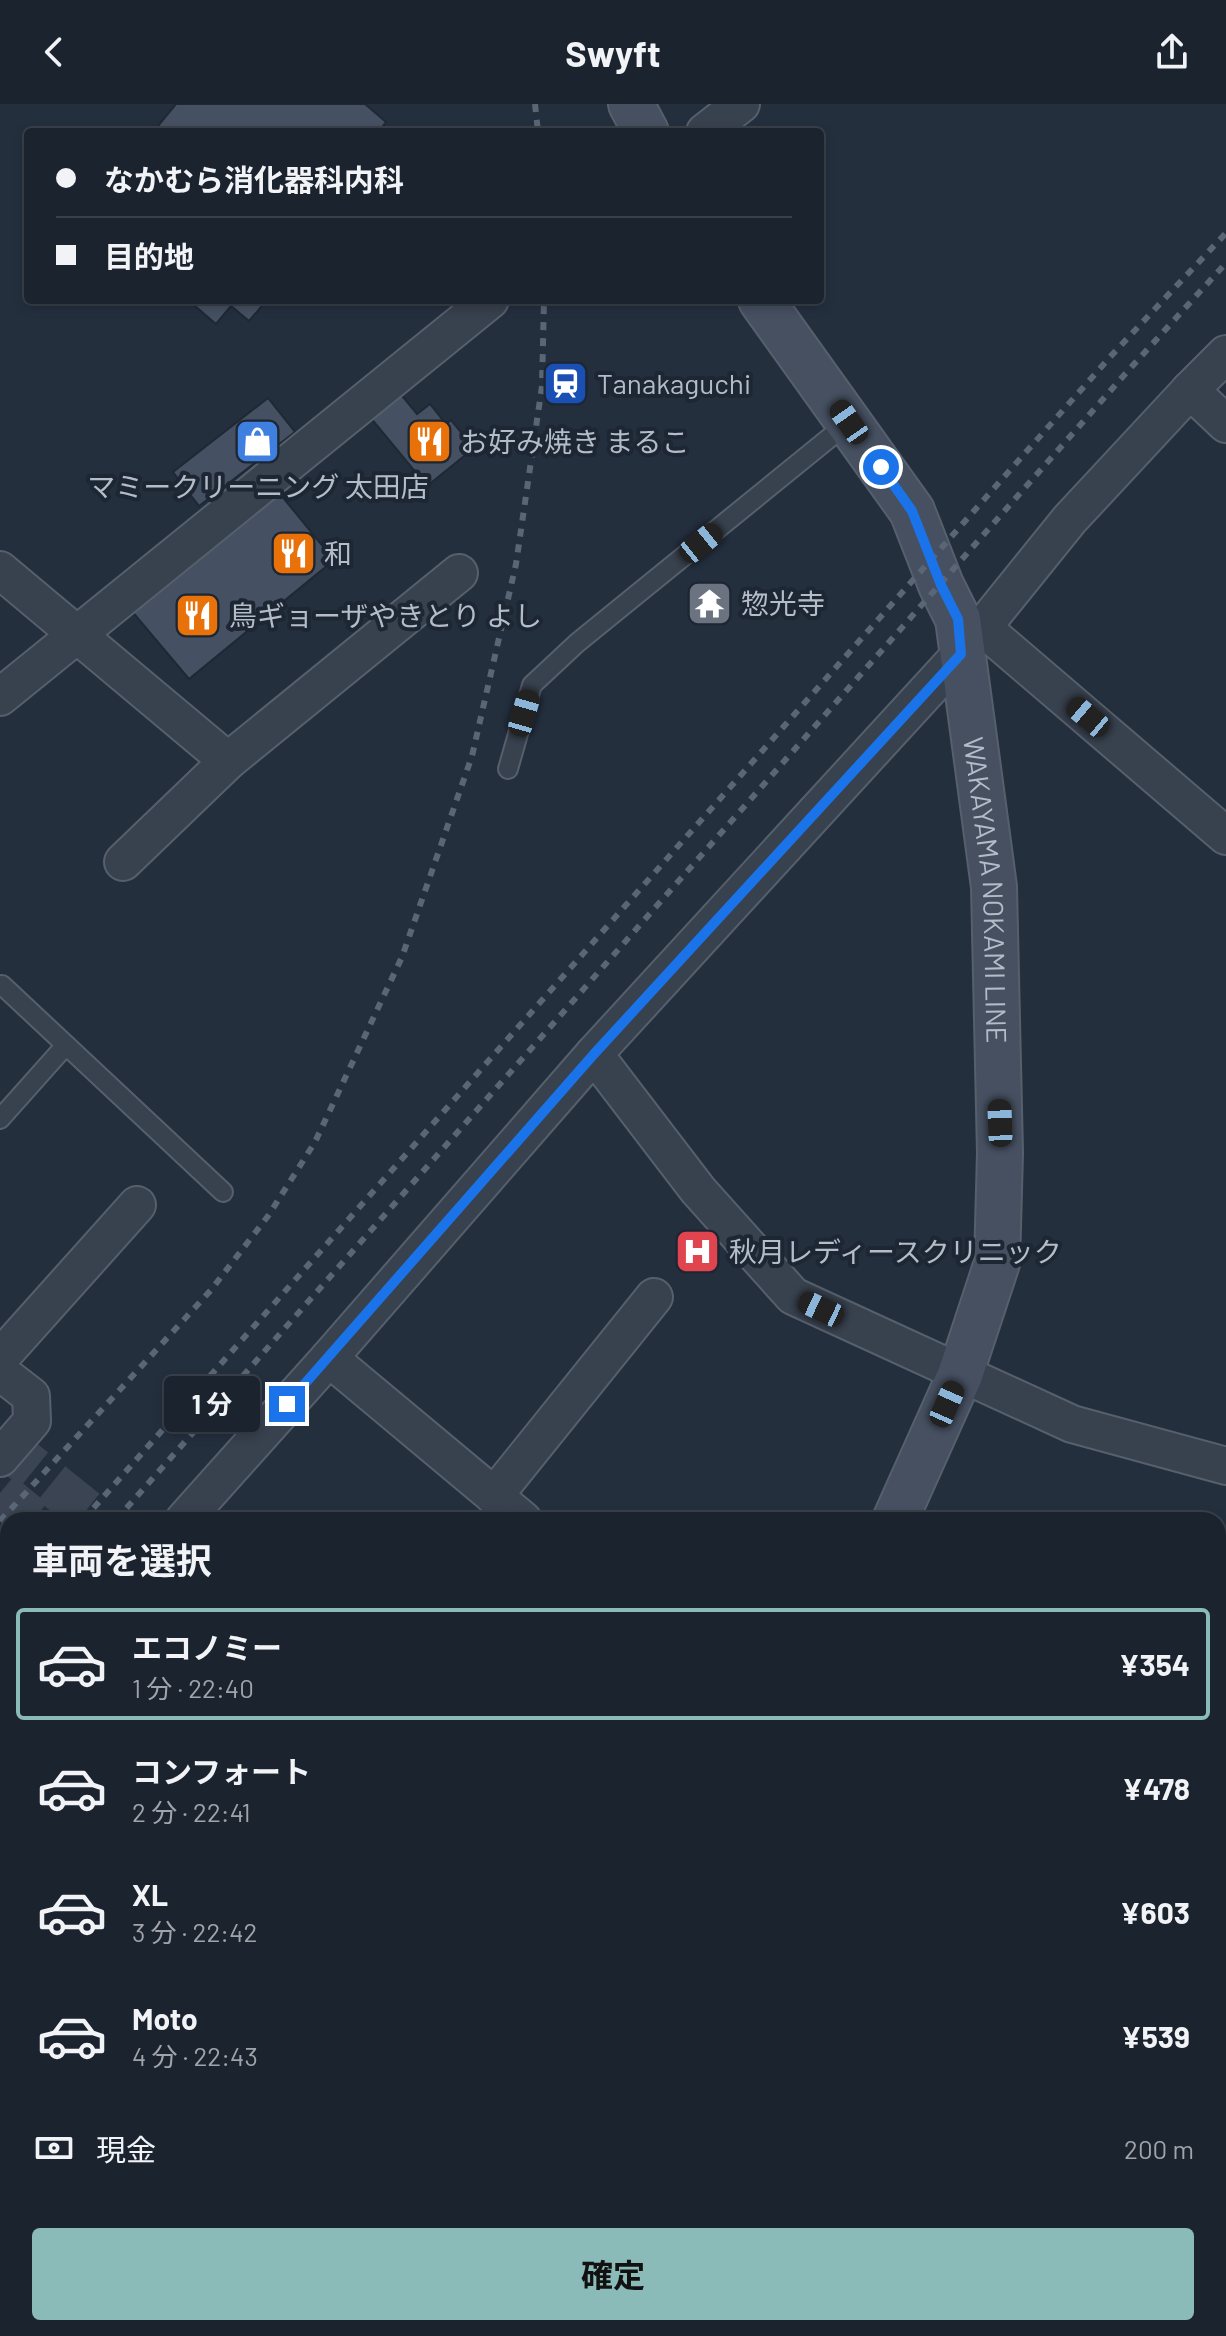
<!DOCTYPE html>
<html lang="ja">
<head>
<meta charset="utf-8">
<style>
	:root { --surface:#1b232e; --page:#282f3a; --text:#f1f3f6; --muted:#a0a4aa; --line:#39404a; --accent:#8bbbb9 }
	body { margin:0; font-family:Barlow,"Noto Sans JP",sans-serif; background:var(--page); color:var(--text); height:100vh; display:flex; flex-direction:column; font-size:30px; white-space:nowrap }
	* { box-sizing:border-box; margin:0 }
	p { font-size:26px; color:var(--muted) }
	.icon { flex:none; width:44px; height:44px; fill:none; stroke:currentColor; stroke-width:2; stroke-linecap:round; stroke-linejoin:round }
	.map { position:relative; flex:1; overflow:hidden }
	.drawer { position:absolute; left:0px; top:1408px; width:1226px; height:824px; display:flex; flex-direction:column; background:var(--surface); border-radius:24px 24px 0 0; box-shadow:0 4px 12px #0003,0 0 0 2px var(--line) }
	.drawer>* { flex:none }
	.top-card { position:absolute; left:24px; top:24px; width:800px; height:176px; border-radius:8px; box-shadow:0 4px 12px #0003,0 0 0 2px var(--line); display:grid; align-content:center; height:176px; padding:0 32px; background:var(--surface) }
	.end { position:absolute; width:36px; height:36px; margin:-18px; border:10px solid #1a73e8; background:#fff; box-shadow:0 0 0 4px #fff }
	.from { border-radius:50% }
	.bubble { position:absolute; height:56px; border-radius:8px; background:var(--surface); box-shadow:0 4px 12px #0003,0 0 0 2px var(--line); font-size:26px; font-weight:700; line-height:56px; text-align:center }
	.car { position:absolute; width:24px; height:48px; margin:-24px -12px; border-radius:10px; box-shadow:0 0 6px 2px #0007; background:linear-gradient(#222 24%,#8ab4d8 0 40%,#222 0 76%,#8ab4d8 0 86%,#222 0) }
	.top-card b { display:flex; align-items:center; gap:28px; height:76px; font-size:30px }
	.top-card b+b { border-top:2px solid var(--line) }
	.top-card i { width:20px; height:20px; background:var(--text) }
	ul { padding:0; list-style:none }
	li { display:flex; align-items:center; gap:24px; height:112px; margin:0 16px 12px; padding:0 16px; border:4px solid transparent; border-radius:8px }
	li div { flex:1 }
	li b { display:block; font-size:30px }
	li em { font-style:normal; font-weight:700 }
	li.current { border-color:var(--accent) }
	li>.icon { width:72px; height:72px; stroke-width:1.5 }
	h2 { padding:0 32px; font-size:36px; line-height:96px }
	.pay { display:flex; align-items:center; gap:20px; height:88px; padding:0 32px; font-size:30px }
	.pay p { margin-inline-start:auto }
	.cta { display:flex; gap:16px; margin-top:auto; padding:16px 32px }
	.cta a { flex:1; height:92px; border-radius:8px; background:var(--accent); color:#111; font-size:32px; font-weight:700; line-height:92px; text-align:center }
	header { display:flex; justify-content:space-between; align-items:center; height:104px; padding:0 32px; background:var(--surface); font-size:36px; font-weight:700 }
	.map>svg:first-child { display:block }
	.building { fill:#455162; stroke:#1f2835; stroke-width:2 }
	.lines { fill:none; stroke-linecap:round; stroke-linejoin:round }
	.secondary-tunnel { stroke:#3a4453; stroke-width:44; stroke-dasharray:44 22; stroke-linecap:butt }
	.service-casing { stroke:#565f6c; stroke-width:22 }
	.minor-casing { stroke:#565f6c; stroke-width:40 }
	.tertiary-casing { stroke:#565f6c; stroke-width:48 }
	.secondary-casing { stroke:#565f6c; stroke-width:48 }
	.service { stroke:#38414e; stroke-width:18 }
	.minor { stroke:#38414e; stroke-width:36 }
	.tertiary { stroke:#38414e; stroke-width:44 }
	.secondary { stroke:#465061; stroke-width:44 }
	.rail { stroke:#5a6575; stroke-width:6; stroke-dasharray:8 8; stroke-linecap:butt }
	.route { stroke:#1a73e8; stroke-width:10 }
	.labels { text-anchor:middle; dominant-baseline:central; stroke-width:8; stroke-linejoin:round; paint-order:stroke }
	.poi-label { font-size:28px; fill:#b4bcc9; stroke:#1d2633; text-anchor:start }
	.street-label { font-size:28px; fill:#b4bcc9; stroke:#1d2633 }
</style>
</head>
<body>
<header><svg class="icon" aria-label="back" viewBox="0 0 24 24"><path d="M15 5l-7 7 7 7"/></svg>Swyft<svg class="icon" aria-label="share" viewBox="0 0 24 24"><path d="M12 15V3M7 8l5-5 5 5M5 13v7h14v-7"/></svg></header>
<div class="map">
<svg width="1226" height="2232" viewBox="0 0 1226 2232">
	<rect width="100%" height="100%" fill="#242f3e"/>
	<!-- building -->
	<g class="building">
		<path d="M 176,0 L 365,0 L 386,18 L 378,28 L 153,28 Z"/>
		<path d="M 188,196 L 267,196 L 249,217 L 231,202 L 216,220 Z"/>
		<path d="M 399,288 L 417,310 L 430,300 L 446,320 L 451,316 L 474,344 L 427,382 L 370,313 Z"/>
		<path d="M 268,294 L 295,328 L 199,402 L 173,368 Z"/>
		<path d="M 276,385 L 334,456 L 189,575 L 130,505 Z"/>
		<path d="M 116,2224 L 206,2224 L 199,2232 L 125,2232 Z"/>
		<path d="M 640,2224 L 739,2224 L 731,2232 L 633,2232 Z"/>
		<path d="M 879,2224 L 897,2224 L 905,2232 L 871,2232 Z"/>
	</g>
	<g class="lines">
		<!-- secondary-tunnel -->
		<g class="secondary-tunnel">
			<path d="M 0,1338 L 97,1416"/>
			<path d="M 0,1389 L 33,1416"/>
		</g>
		<defs>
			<g id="service">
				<path d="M 508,665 L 532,581 L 577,539 L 849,318"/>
				<path d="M 2,881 L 223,1088"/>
				<path d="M 0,1015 L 66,941"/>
			</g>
			<g id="minor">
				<path d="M 705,28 L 741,0"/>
				<path d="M 1190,286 L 1226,250"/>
				<path d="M 1226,320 L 1190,286 L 1070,415 L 961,550 L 594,950 L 698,1086 L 793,1192 L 1072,1320 L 1226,1362"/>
				<path d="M 0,466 L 228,657"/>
				<path d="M 962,516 L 983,524 L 1226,732"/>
				<path d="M 0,593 L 490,196"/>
				<path d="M 123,758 L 228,657 L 459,469"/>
				<path d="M 0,1254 L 137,1101"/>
				<path d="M 329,1254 L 523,1416"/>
				<path d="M 0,1268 L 31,1292 L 32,1317 L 0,1354"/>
				<path d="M 494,1392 L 654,1193"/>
				<path d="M 184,1416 L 329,1254 L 594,950"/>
				<path d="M 0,1622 L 8,1613"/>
				<path d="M 1218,1713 L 1226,1705"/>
				<path d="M 1218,1805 L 1226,1813"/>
				<path d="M 0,2146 L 8,2154"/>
				<path d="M 0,2220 L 8,2210"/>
				<path d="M 87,2224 L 97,2232"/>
				<path d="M 599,2232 L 604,2224"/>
			</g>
			<g id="tertiary">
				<path d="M 1218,2123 L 1226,2115"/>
				<path d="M 1218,2224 L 1226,2215"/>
			</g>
			<g id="secondary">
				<path d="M 631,0 L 646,28"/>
				<path id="s1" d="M 761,196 L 912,407 L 941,481 L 958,515 L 994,783 L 1000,1049 L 997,1159 L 960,1271 L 895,1416"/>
				<path d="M 1002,2224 L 1012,2232"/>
				<path d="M 1090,2224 L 1100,2232"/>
			</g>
		</defs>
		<!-- service casing -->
		<use href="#service" class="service-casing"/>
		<!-- minor casing -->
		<use href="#minor" class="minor-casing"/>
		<!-- tertiary casing -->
		<use href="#tertiary" class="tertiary-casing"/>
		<!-- secondary casing -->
		<use href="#secondary" class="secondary-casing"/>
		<!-- service -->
		<use href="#service" class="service"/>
		<!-- minor -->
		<use href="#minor" class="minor"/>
		<!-- tertiary -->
		<use href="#tertiary" class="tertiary"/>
		<!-- secondary -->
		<use href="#secondary" class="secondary"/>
		<!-- rail -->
		<g class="rail">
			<path d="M 535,0 L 538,28"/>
			<path d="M 83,1416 L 1110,253 L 1226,129"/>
			<path d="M 116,1416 L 1126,269 L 1226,159"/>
			<path d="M 0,1417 L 211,1186 L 268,1112 L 315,1038 L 402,853 L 472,652 L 516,460 L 542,282 L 544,196"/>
			<path d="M 0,1507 L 8,1498"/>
			<path d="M 0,1548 L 8,1539"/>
		</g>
	</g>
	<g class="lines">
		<!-- route -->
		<path class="route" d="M 287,1300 L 594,950 L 961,550 L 958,515 L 941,481 L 912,407 L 881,363"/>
	</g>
	<!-- icons -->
	<defs>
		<symbol id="station-square" viewBox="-11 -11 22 22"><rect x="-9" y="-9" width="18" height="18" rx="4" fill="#1a4fb4" stroke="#1d2633"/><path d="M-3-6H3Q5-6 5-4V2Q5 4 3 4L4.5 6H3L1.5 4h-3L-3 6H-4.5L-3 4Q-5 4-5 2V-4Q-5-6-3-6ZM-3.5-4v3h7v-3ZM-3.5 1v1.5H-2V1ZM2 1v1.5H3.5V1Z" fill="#fff"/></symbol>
		<symbol id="restaurant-square" viewBox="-11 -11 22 22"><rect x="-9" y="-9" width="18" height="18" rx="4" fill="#e8710a" stroke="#1d2633"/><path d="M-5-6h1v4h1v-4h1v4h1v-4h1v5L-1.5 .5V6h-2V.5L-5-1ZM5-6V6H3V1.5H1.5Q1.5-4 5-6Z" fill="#fff"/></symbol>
		<symbol id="shop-square" viewBox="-11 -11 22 22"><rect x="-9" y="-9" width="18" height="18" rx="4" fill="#3f7fe0" stroke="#1d2633"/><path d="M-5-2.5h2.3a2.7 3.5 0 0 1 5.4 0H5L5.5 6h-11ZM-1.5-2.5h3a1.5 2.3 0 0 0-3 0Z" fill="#fff"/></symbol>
		<symbol id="temple-square" viewBox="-11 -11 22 22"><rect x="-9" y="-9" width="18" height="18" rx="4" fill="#6b7280" stroke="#1d2633"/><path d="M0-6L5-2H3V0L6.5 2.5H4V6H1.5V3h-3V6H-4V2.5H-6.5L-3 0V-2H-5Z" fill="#fff"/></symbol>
		<symbol id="hospital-square" viewBox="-11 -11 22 22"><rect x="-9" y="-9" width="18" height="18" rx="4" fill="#e0444e" stroke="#1d2633"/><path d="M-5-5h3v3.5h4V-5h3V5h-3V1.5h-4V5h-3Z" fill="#fff"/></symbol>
	</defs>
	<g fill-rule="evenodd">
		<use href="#station-square" x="540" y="254" width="51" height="51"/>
		<use href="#restaurant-square" x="404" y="312" width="51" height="51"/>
		<use href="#shop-square" x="232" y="312" width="51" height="51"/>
		<use href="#restaurant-square" x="268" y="424" width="51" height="51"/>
		<use href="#temple-square" x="684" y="474" width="51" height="51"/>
		<use href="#restaurant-square" x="172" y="486" width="51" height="51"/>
		<use href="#hospital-square" x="672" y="1122" width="51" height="51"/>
	</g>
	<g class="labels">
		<!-- poi labels -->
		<g class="poi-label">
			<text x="597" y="279">Tanakaguchi</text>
			<text x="460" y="337">お好み焼き まるこ</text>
			<text x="258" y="382" text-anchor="middle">マミークリーニング 太田店</text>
			<text x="324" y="449">和</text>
			<text x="741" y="499">惣光寺</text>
			<text x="229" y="511">鳥ギョーザやきとり よし</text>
			<text x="729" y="1147">秋月レディースクリニック</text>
		</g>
		<!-- street labels -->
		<g class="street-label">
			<text stroke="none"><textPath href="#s1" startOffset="650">WAKAYAMA NOKAMI LINE</textPath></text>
		</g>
	</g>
</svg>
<i class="end from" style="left:881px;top:363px"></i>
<i class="end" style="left:287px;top:1300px"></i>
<div class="bubble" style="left:164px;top:1272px;width:96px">1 分</div>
<i class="car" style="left:849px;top:318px;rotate:325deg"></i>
<i class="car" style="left:701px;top:439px;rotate:51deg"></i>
<i class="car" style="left:524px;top:609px;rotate:16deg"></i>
<i class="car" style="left:1088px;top:613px;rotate:310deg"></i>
<i class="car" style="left:1000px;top:1019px;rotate:358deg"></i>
<i class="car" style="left:821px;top:1205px;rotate:295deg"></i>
<i class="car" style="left:947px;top:1300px;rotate:24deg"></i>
<div class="top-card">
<b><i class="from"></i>なかむら消化器科内科</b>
<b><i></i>目的地</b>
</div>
<section class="drawer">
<h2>車両を選択</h2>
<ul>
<li class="current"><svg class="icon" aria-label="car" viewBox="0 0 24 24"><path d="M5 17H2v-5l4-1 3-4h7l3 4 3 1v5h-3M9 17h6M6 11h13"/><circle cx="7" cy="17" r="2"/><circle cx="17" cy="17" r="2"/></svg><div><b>エコノミー</b><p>1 分 · 22:40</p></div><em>¥354</em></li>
<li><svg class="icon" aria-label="car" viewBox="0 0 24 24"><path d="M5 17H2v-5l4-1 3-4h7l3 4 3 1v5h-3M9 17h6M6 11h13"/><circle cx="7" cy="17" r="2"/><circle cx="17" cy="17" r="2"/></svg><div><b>コンフォート</b><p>2 分 · 22:41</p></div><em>¥478</em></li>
<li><svg class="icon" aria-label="car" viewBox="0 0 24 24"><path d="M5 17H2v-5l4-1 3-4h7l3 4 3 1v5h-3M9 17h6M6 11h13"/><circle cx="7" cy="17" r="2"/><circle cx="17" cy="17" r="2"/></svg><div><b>XL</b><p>3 分 · 22:42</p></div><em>¥603</em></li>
<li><svg class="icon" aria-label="car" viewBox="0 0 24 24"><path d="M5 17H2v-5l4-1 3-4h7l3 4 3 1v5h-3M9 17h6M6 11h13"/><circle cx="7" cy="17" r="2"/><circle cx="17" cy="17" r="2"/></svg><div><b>Moto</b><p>4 分 · 22:43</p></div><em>¥539</em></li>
</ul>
<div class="pay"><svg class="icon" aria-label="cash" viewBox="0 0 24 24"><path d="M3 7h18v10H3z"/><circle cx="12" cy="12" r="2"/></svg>現金<p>200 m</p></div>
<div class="cta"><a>確定</a></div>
</section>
</div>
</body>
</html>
